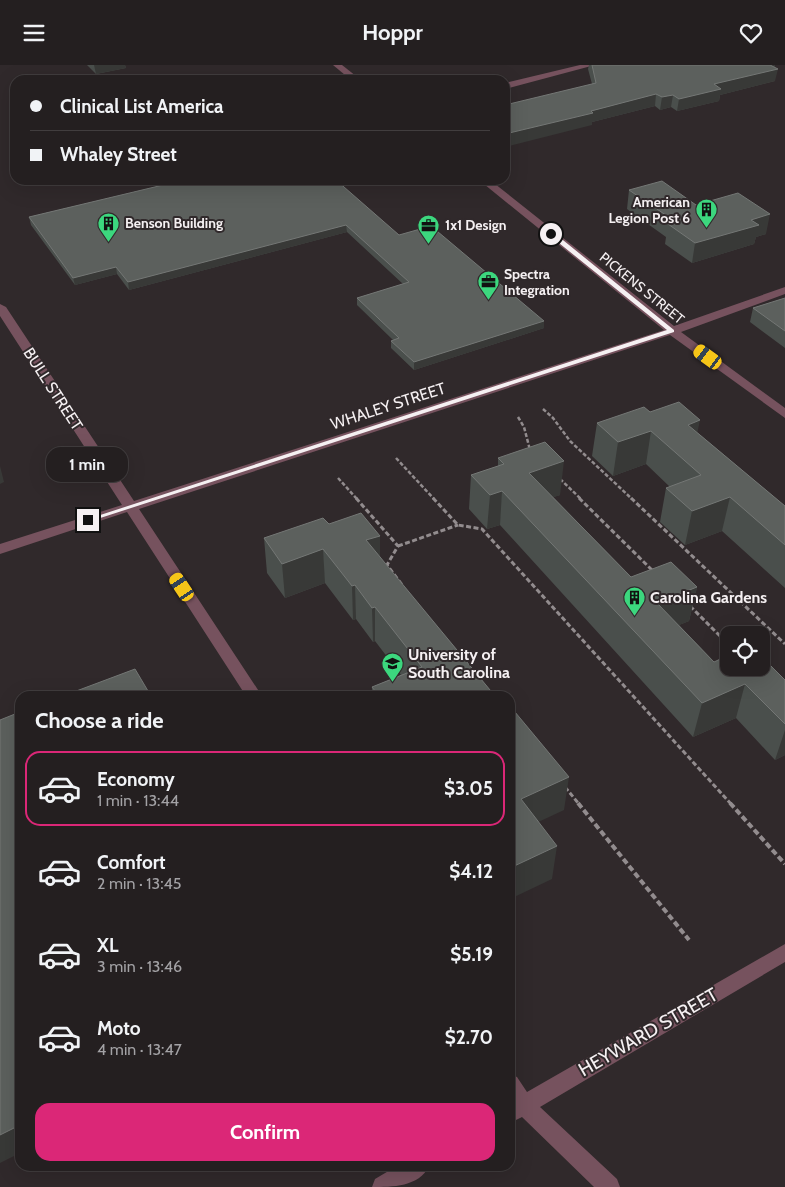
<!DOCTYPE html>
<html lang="en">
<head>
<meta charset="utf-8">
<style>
	:root { --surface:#241f20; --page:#2c2729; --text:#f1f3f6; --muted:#a3a2a5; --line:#413d3e; --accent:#db2777 }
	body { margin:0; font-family:Cabin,sans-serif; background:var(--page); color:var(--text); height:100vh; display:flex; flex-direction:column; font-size:19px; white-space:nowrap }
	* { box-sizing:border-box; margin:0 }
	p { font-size:16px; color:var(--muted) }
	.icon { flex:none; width:28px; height:28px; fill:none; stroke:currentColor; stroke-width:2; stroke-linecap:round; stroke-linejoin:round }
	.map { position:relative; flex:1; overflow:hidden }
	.sheet { position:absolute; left:15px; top:626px; width:500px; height:480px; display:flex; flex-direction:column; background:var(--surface); border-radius:15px; box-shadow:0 5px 20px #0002,0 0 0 1px var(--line) }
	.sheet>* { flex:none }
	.top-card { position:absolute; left:10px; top:10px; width:500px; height:110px; border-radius:15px; box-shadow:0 5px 20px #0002,0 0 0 1px var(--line); display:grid; align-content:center; height:110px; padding:0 20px; background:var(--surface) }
	.tools { position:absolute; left:720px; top:561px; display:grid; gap:10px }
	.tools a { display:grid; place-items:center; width:50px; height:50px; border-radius:10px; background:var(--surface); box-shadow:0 5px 20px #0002,0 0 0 1px var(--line); font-size:25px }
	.end { position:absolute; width:22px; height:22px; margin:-11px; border:6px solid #f5f0f2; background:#111; box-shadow:0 0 0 2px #111 }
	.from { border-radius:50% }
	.bubble { position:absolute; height:35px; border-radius:15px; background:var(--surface); box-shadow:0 5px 20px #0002,0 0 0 1px var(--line); font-size:16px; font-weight:700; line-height:35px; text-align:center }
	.car { position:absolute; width:15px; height:30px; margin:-15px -8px; border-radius:6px; box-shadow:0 0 4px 1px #0007; background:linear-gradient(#f5c518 24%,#345 0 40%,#f5c518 0 76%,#345 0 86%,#f5c518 0) }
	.top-card b { display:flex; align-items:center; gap:18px; height:48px; font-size:19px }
	.top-card b+b { border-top:1px solid var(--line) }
	.top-card i { width:12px; height:12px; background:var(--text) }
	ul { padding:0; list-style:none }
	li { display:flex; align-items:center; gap:15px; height:75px; margin:0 10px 8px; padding:0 10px; border:2px solid transparent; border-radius:15px }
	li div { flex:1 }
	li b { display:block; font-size:19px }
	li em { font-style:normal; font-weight:700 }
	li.current { border-color:var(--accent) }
	li>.icon { width:45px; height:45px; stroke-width:1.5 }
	h2 { padding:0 20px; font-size:22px; line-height:60px }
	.cta { display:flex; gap:10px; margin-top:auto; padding:10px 20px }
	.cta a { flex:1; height:58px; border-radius:15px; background:var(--accent); color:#fff; font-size:20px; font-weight:700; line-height:58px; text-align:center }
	header { display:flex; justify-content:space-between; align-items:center; height:65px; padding:0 20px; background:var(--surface); font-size:22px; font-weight:700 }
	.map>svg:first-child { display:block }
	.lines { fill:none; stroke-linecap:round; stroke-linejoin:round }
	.path-far2 { stroke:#928c8e; stroke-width:2.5; stroke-dasharray:4 2; stroke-linecap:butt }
	.path-far1 { stroke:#928c8e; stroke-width:3; stroke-dasharray:5 2.5; stroke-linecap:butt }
	.path { stroke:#928c8e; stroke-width:4; stroke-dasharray:6 3; stroke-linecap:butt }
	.minor { fill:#76525e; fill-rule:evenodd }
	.wall { fill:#4a4f4c }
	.shaded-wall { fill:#383937 }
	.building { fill:#5c605d; stroke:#747775 }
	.route { fill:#f5f0f2 }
	.labels { text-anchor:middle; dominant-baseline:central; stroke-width:4; stroke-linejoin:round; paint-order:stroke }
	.far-poi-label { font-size:14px; font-weight:bold; fill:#f5f0f2; stroke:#30292b; text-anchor:start }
	.far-street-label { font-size:14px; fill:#f5f0f2; stroke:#30292b }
	.street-label { font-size:16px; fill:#f5f0f2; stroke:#30292b }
	.poi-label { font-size:16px; font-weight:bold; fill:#f5f0f2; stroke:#30292b; text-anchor:start }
	.near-street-label { font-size:19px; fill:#f5f0f2; stroke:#30292b }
</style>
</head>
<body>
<header><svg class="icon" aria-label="menu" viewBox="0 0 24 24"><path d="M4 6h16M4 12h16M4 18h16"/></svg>Hoppr<svg class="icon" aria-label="heart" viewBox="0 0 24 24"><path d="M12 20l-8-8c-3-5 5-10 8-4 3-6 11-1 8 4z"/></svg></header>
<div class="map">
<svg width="785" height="1122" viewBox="0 0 785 1122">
	<rect width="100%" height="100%" fill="#30292b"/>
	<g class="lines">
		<!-- path-far2 -->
		<g class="path-far2">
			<path d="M 543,344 L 553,353 L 570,376 L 632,434"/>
			<path d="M 518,352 L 524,362 L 530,385"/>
			<path d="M 396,393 L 434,434"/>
			<path d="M 338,413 L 357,434"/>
			<path d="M 560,414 L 581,434"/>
		</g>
		<!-- path-far1 -->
		<g class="path-far1">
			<path d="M 356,433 L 398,481 L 387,500 L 403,521"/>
			<path d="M 433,433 L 458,460 L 482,464 L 731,739"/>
			<path d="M 579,433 L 653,506"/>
			<path d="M 631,433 L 785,579"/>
			<path d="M 398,481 L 458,460"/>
			<path d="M 690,541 L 729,580"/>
			<path d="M 565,722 L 579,739"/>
		</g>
		<!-- path -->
		<g class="path">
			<path d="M 578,738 L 689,875"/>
			<path d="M 730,738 L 785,799"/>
		</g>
		<!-- minor -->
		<g class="minor">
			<path d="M 333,0 L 342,0 L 361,15 L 351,15 Z"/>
			<path d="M 580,0 L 595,0 L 505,24 L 505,18 Z"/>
			<path d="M 479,115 L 490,115 L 674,261 L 785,222 L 785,229 L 681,267 L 785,343 L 785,353 L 670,270 L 139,444 L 262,631 L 246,631 L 127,447 L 0,489 L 0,479 L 122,440 L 0,251 L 0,239 L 6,242 L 134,436 L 664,265 Z"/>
			<path d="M 785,879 L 785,897 L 540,1042 L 617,1114 L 620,1122 L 594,1122 L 522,1052 L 510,1058 L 510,1009 L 517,1012 L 527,1027 Z"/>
			<path d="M 397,1101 L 429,1101 C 419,1122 392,1122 372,1122 L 375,1114 Z"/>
		</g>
	</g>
	<!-- wall -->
	<g class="wall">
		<path d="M 87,0 L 125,0 L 126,3 L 96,9 Z"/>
		<path d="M 589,0 L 775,0 L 775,16 L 720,30 L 719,36 L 677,46 L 671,42 L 660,45 L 655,41 L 592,57 L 592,60 L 592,19 L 588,4 Z"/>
		<path d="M 184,115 L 399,170 L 544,263 L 414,305 L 391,283 L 391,276 L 393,275 L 357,240 L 357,233 L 403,219 L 347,167 L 129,225 L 117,209 L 75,220 L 31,160 L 29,152 Z"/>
		<path d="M 629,125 L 696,140 L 766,169 L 756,172 L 754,179 L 692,198 L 665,179 L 666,172 L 627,144 Z"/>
		<path d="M 785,233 L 785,283 L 750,257 L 753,243 Z"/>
		<path d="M 650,347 L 698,368 L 785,441 L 785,523 L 722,466 L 685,480 L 660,457 L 666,423 L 670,422 L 646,399 L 613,411 L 592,391 L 597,358 Z"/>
		<path d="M 498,393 L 560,430 L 553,432 L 631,512 L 697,522 L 689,556 L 679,560 L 714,597 L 785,615 L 785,690 L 775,695 L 736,653 L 693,672 L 500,460 L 487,464 L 469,444 L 471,410 L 498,401 Z"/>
		<path d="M 329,459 L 380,471 L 380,493 L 495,631 L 372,631 L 372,622 L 401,610 L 375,576 L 373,577 L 356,554 L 353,555 L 325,518 L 285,533 L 267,508 L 264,473 Z"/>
	</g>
	<!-- shaded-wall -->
	<g class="shaded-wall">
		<path d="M 94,0 L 125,0 L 126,3 L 96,9 Z"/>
		<path d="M 764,0 L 775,0 L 774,5 L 778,4 L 775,16 L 720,30 L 719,36 L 677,46 L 679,34 Z"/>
		<path d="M 656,29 L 655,41 L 592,57 L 592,60 L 505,82 L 505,69 Z"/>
		<path d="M 673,30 L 671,42 L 660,45 L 662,32 Z"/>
		<path d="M 770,149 L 766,169 L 756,172 L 754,179 L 692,198 L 695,178 L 751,155 Z"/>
		<path d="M 346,160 L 347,167 L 129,225 L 128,217 Z"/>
		<path d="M 116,202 L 117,209 L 75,220 L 73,213 Z"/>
		<path d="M 544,256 L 544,263 L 414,305 L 414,297 Z"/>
		<path d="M 700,355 L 693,389 L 681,393 L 688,360 Z"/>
		<path d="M 651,366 L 646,399 L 613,411 L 618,377 Z"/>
		<path d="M 564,396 L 560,430 L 526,442 L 529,408 Z"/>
		<path d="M 0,401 L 4,417 L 0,419 Z"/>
		<path d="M 502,426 L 500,460 L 487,464 L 490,430 Z"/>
		<path d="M 730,432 L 722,466 L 685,480 L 692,446 Z"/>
		<path d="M 380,471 L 380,505 L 366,475 Z"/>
		<path d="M 323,484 L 325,518 L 285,533 L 282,499 Z"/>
		<path d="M 355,520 L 356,554 L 353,555 L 352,521 Z"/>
		<path d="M 697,522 L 689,556 L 650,572 L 657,538 Z"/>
		<path d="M 375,542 L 375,576 L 373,577 L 372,543 Z"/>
		<path d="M 745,619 L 736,653 L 693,672 L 702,638 Z"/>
		<path d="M 785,665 L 785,690 L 775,695 Z"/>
		<path d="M 569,712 L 564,745 L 517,767 L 521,734 Z"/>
		<path d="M 557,781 L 552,814 L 510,834 L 510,803 Z"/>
		<path d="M 20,1060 L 20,1088 L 0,1098 L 0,1070 Z"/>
	</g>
	<!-- building -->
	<g class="building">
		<path d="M 592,0 L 770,0 L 778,4 L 714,19 L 721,24 L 679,34 L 673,30 L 662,32 L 656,29 L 591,46 L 593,48 L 505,69 L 505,40 L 596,18 Z"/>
		<path d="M 184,115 L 336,115 L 399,170 L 431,161 L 544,256 L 414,297 L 391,276 L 399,273 L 357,233 L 409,217 L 346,160 L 128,217 L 116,202 L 73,213 L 29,152 Z"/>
		<path d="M 662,116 L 696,140 L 738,128 L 770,149 L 751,155 L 759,160 L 695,178 L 668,159 L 676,157 L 629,125 Z"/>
		<path d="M 785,233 L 785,266 L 753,243 Z"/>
		<path d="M 679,337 L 700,355 L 688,360 L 785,441 L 785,480 L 730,432 L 692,446 L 666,423 L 701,410 L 651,366 L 618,377 L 597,358 L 644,342 L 650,347 Z"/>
		<path d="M 545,377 L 564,396 L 529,408 L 631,512 L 671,497 L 697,522 L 657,538 L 714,597 L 729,590 L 729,602 L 761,602 L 761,591 L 785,615 L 785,659 L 745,619 L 702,638 L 502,426 L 490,430 L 471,410 L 504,399 L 498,393 Z"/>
		<path d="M 361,448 L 380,471 L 366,475 L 495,631 L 379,631 L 372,622 L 422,602 L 375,542 L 372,543 L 355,520 L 352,521 L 323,484 L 282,499 L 264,473 L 323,453 L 329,459 Z"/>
		<path d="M 135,604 L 151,631 L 63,631 Z"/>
		<path d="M 510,641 L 569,712 L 521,734 L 557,781 L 510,803 Z"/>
		<path d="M 20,647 L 20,1060 L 0,1070 L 0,655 Z"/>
	</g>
	<!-- route -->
	<path class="route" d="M 549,167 L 553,167 L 674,265 L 674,267 L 91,456 L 85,455 L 667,265 L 549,170 Z"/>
	<!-- icons -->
	<defs>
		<symbol id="building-pin" viewBox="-11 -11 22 30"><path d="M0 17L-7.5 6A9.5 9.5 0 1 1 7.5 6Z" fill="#3cd77e" stroke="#30292b"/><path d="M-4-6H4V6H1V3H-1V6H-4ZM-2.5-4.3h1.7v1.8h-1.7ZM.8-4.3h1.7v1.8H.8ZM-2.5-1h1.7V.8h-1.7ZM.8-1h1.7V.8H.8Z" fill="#111"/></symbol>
		<symbol id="office-pin" viewBox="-11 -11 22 30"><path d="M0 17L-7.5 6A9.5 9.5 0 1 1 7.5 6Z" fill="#3cd77e" stroke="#30292b"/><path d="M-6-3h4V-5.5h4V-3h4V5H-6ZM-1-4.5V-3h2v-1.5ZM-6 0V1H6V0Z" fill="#111"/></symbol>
		<symbol id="university-pin" viewBox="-11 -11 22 30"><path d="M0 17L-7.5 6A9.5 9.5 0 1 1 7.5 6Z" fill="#3cd77e" stroke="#30292b"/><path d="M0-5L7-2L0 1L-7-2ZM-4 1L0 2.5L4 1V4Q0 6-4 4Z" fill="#111"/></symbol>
	</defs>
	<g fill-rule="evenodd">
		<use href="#building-pin" x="694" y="132" width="25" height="34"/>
		<use href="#building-pin" x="96" y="146" width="25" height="34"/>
		<use href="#office-pin" x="416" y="148" width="25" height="34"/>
		<use href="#office-pin" x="476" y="204" width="25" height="34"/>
		<use href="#building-pin" x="622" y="520" width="25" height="34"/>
		<use href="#university-pin" x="380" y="586" width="25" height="34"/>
	</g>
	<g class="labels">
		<!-- far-poi labels -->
		<g class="far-poi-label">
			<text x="690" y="137" text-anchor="end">American<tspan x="690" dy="16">Legion Post 6</tspan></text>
			<text x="125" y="158">Benson Building</text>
			<text x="445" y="160">1x1 Design</text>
			<text x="504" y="209">Spectra<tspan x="504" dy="16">Integration</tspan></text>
		</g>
		<!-- far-street labels -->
		<g class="far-street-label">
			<text transform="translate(642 223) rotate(39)">PICKENS STREET</text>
		</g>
		<!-- street labels -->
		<g class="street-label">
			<text transform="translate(53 324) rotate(57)">BULL STREET</text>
			<text transform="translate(388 341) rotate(-18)">WHALEY STREET</text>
		</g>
		<!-- poi labels -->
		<g class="poi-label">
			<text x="650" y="532">Carolina Gardens</text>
			<text x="408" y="589">University of<tspan x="408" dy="18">South Carolina</tspan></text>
		</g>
		<!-- near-street labels -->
		<g class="near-street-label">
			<text transform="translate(648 967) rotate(-30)">HEYWARD STREET</text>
		</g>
	</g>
</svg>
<div class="tools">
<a><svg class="icon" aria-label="locate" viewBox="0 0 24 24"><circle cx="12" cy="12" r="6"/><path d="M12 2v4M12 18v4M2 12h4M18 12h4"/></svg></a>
</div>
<i class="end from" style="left:551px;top:169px"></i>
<i class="end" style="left:88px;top:455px"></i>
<div class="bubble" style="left:46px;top:382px;width:82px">1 min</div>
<i class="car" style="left:708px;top:292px;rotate:306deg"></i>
<i class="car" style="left:182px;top:522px;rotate:326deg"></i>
<div class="top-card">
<b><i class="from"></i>Clinical List America</b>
<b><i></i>Whaley Street</b>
</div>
<section class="sheet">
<h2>Choose a ride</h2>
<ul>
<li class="current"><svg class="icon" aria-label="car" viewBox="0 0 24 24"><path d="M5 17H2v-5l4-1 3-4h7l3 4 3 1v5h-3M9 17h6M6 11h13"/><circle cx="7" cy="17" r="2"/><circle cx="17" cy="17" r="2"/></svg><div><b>Economy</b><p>1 min · 13:44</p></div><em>$3.05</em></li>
<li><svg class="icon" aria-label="car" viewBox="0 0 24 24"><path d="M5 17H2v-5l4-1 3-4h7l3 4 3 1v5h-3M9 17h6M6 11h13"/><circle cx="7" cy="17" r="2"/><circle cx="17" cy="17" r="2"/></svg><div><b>Comfort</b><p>2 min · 13:45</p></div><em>$4.12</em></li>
<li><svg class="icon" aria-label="car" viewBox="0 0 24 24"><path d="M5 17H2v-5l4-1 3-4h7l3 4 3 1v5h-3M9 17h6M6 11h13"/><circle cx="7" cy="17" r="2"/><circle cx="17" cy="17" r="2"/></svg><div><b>XL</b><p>3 min · 13:46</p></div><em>$5.19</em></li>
<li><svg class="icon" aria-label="car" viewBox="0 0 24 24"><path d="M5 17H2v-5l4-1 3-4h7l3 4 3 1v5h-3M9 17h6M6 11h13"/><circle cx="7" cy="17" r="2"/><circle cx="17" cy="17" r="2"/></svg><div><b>Moto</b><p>4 min · 13:47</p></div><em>$2.70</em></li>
</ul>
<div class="cta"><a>Confirm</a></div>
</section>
</div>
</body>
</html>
